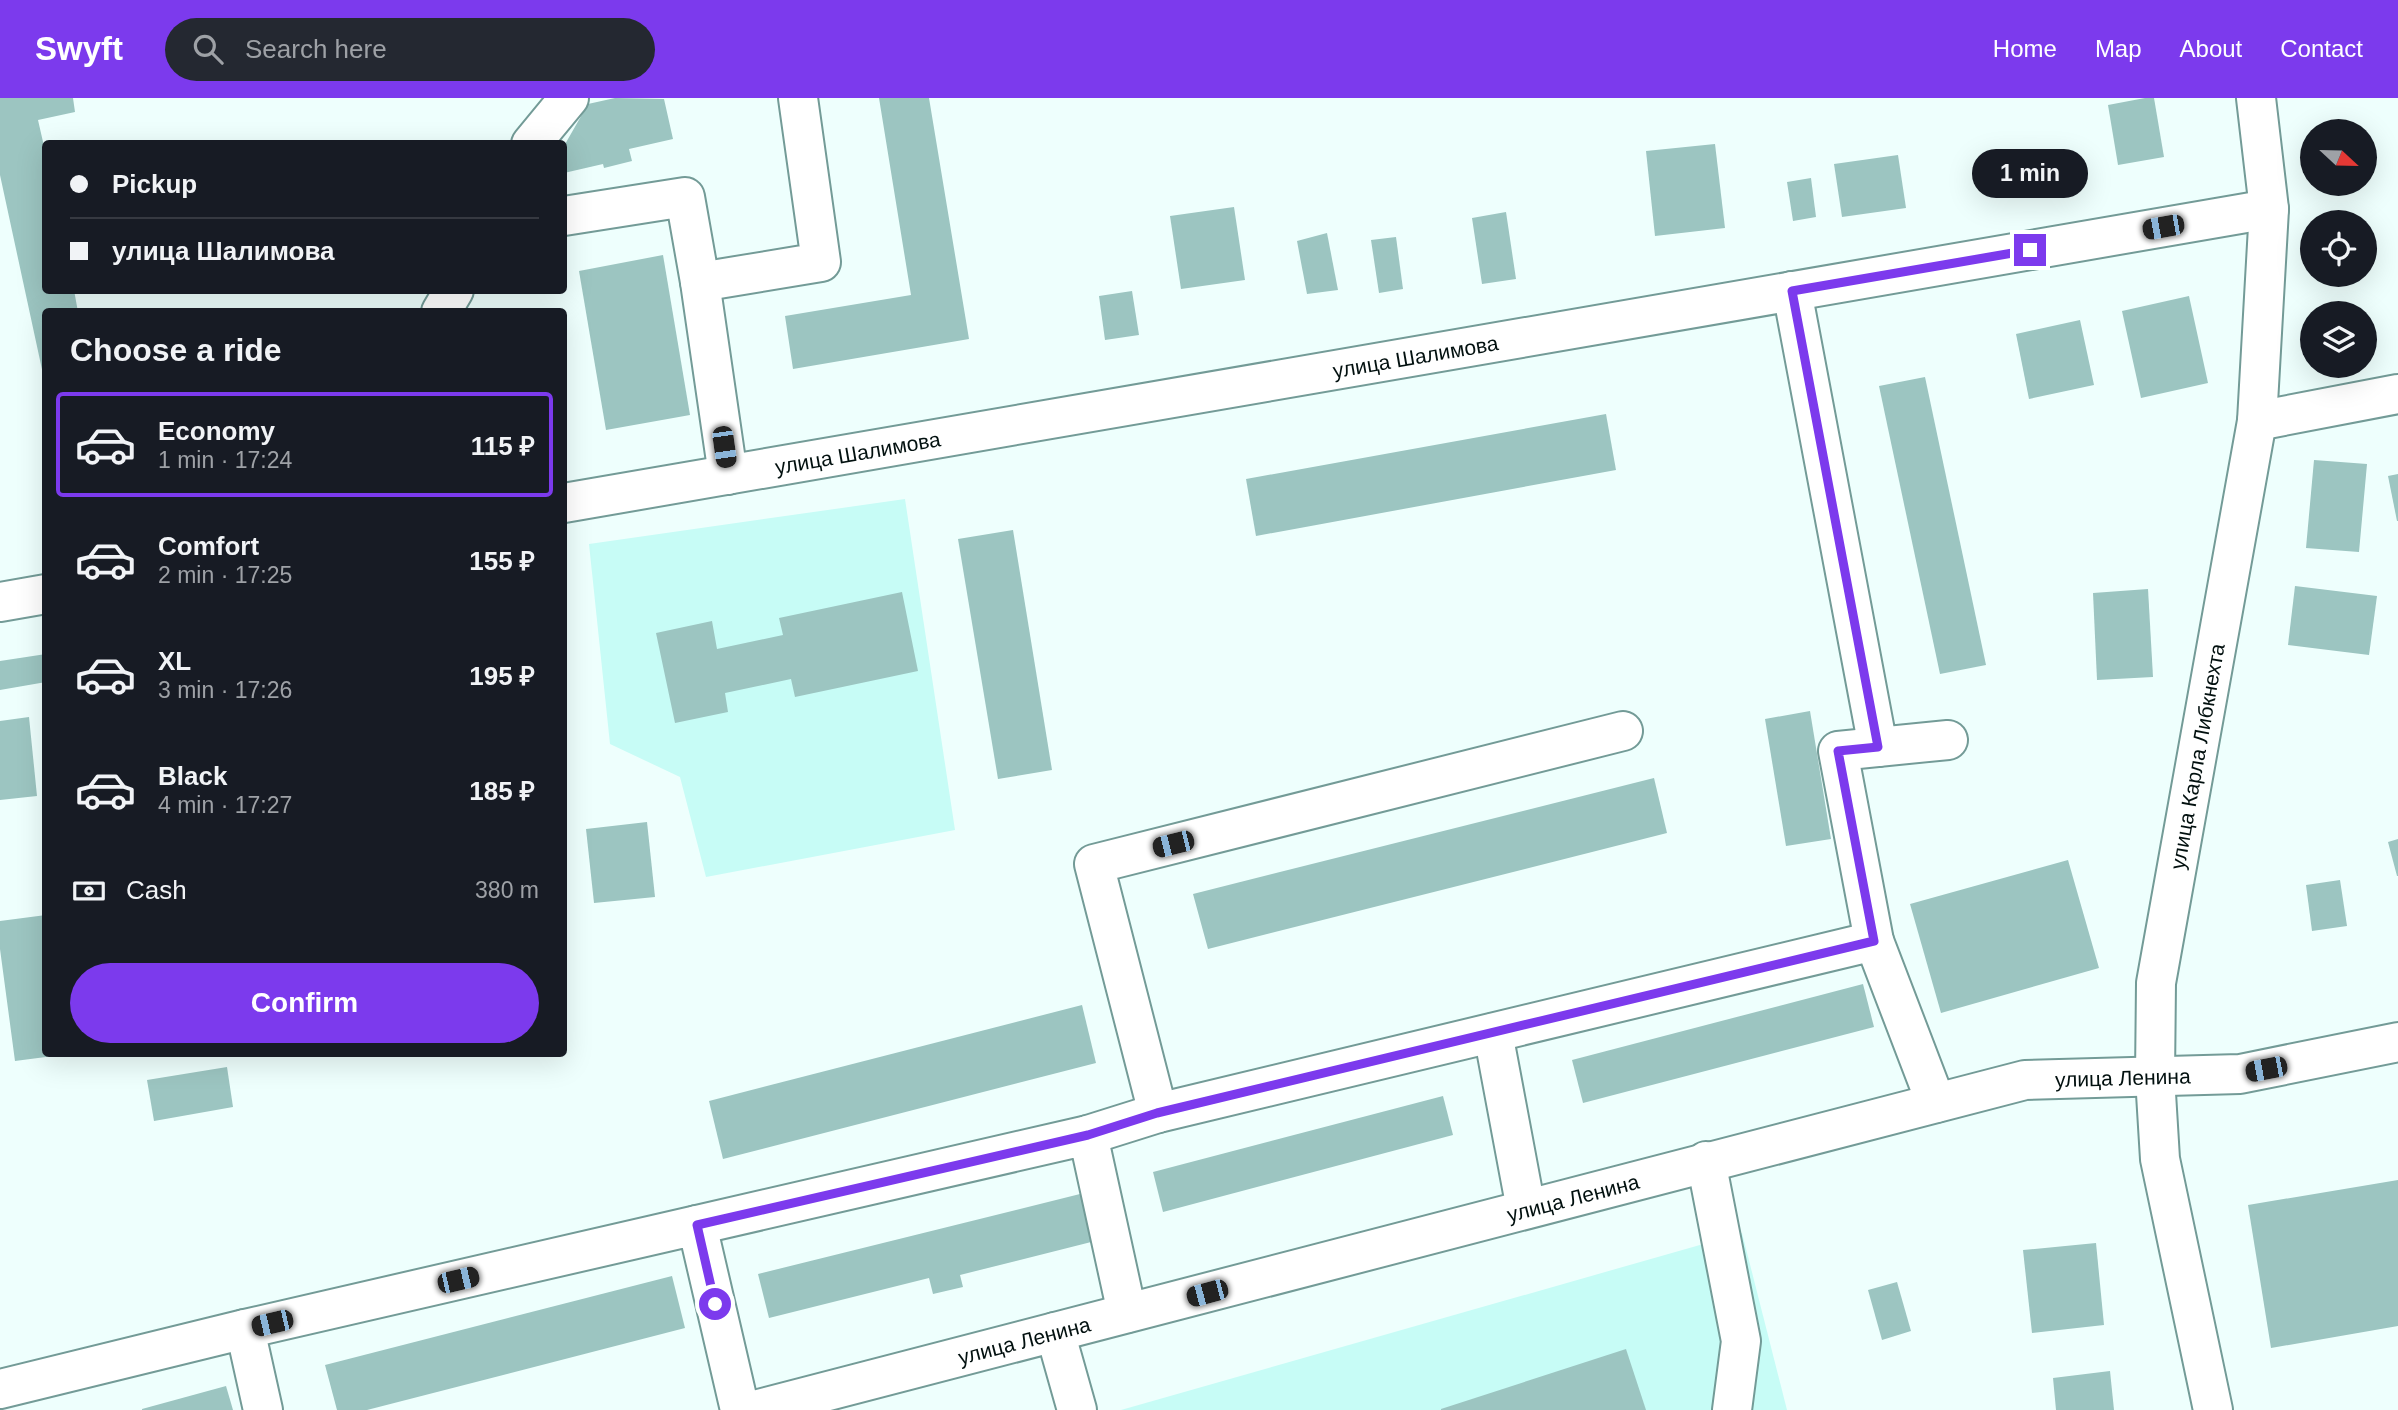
<!DOCTYPE html>
<html lang="en">
<head>
<meta charset="utf-8">
<style>
	:root { --surface:#171b24; --page:#242831; --text:#f1f3f6; --muted:#9ea1a6; --line:#363941; --accent:#7c3aed }
	body { margin:0; font-family:Arial,sans-serif; background:var(--page); color:var(--text); height:100vh; display:flex; flex-direction:column; font-size:26px; white-space:nowrap }
	* { box-sizing:border-box; margin:0 }
	p { font-size:23px; color:var(--muted) }
	.icon { flex:none; width:38px; height:38px; fill:none; stroke:currentColor; stroke-width:2; stroke-linecap:round; stroke-linejoin:round }
	.map { position:relative; flex:1; overflow:hidden }
	.drawer { position:absolute; left:42px; top:210px; width:525px; height:749px; display:flex; flex-direction:column; background:var(--surface); border-radius:7px; box-shadow:0 7px 28px #0002 }
	.drawer>* { flex:none }
	.banner { position:absolute; left:42px; top:42px; width:525px; height:154px; border-radius:7px; box-shadow:0 7px 28px #0002; display:grid; align-content:center; height:154px; padding:0 28px; background:var(--surface) }
	.needle { width:46px; rotate:112deg }
	.buttons { position:absolute; left:2300px; top:21px; display:grid; gap:14px }
	.buttons a { display:grid; place-items:center; width:77px; height:77px; border-radius:50%; background:var(--surface); box-shadow:0 7px 28px #0002; font-size:35px }
	.end { position:absolute; width:32px; height:32px; margin:-16px; border:9px solid #7c3aed; background:#fff; box-shadow:0 0 0 4px #fff }
	.from { border-radius:50% }
	.bubble { position:absolute; height:49px; border-radius:24px; background:var(--surface); box-shadow:0 7px 28px #0002; font-size:23px; font-weight:800; line-height:49px; text-align:center }
	.car { position:absolute; width:21px; height:42px; margin:-21px -10px; border-radius:9px; box-shadow:0 0 5px 2px #0007; background:linear-gradient(#222 24%,#8ab4d8 0 40%,#222 0 76%,#8ab4d8 0 86%,#222 0) }
	.banner b { display:flex; align-items:center; gap:24px; height:66px; font-size:26px }
	.banner b+b { border-top:2px solid var(--line) }
	.banner i { width:18px; height:18px; background:var(--text) }
	ul { padding:0; list-style:none }
	li { display:flex; align-items:center; gap:21px; height:105px; margin:0 14px 10px; padding:0 14px; border:4px solid transparent; border-radius:7px }
	li div { flex:1 }
	li b { display:block; font-size:26px }
	li em { font-style:normal; font-weight:800 }
	li.active { border-color:var(--accent) }
	li>.icon { width:63px; height:63px; stroke-width:1.5 }
	h2 { padding:0 28px; font-size:32px; line-height:84px }
	.pay { display:flex; align-items:center; gap:18px; height:77px; padding:0 28px; font-size:26px }
	.pay p { margin-inline-start:auto }
	.action { display:flex; gap:14px; margin-top:auto; padding:14px 28px }
	.action a { flex:1; height:80px; border-radius:42px; background:var(--accent); color:#fff; font-size:28px; font-weight:800; line-height:80px; text-align:center }
	header { display:flex; align-items:center; gap:42px; box-sizing:border-box; height:98px; padding:0 35px; background:var(--accent); color:#fff }
	header strong { font-size:33px }
	nav { display:flex; gap:38px; margin-inline-start:auto; font-size:24px }
	.search { width:490px; height:63px; background:var(--page); display:flex; align-items:center; gap:18px; box-sizing:border-box; padding:0 24px; border-radius:38px; color:var(--muted); font-size:26px }
	.map>svg:first-child { display:block }
	.built { fill:#c7fcf6 }
	.building { fill:#9cc5c1 }
	.lines { fill:none; stroke-linecap:round; stroke-linejoin:round }
	.minor-casing { stroke:#739b97; stroke-width:42 }
	.minor { stroke:#fff; stroke-width:38 }
	.route { stroke:#7c3aed; stroke-width:9 }
	.labels { text-anchor:middle; dominant-baseline:central; stroke-width:7; stroke-linejoin:round; paint-order:stroke }
	.street-label { font-size:21px; fill:#02100f; stroke:#fff }
</style>
</head>
<body>
<header>
<strong>Swyft</strong>
<div class="search"><svg class="icon" aria-label="search" viewBox="0 0 24 24"><circle cx="10" cy="10" r="6"/><path d="M15 15l6 6"/></svg>Search here</div>
<nav><a>Home</a><a>Map</a><a>About</a><a>Contact</a></nav>
</header>
<div class="map">
<svg width="2398" height="1312" viewBox="0 0 2398 1312">
	<rect width="100%" height="100%" fill="#eefffd"/>
	<!-- built -->
	<g class="built">
		<path d="M 905,401 L 955,732 L 706,779 L 680,679 L 610,646 L 589,446 Z"/>
		<path d="M 1742,1135 L 1787,1312 L 1121,1312 Z"/>
	</g>
	<!-- building -->
	<g class="building">
		<path d="M 0,0 L 73,0 L 75,14 L 38,22 L 46,57 L 46,192 L 74,192 L 78,214 L 46,214 L 46,290 L 0,77 Z"/>
		<path d="M 615,0 L 664,1 L 673,41 L 629,51 L 632,63 L 604,70 L 603,66 L 564,75 L 564,48 L 588,6 Z"/>
		<path d="M 879,0 L 929,0 L 969,241 L 793,271 L 785,218 L 911,197 Z"/>
		<path d="M 2145,0 L 2154,0 L 2164,59 L 2118,67 L 2108,7 Z"/>
		<path d="M 1715,46 L 1725,130 L 1655,138 L 1646,53 Z"/>
		<path d="M 1898,57 L 1906,110 L 1842,119 L 1834,66 Z"/>
		<path d="M 1811,80 L 1816,119 L 1793,123 L 1787,84 Z"/>
		<path d="M 1234,109 L 1245,182 L 1181,191 L 1170,118 Z"/>
		<path d="M 1506,114 L 1516,181 L 1482,186 L 1472,120 Z"/>
		<path d="M 1327,135 L 1338,192 L 1307,196 L 1297,143 Z"/>
		<path d="M 1396,139 L 1403,191 L 1379,195 L 1371,142 Z"/>
		<path d="M 663,157 L 690,317 L 606,332 L 579,173 Z"/>
		<path d="M 1132,193 L 1139,237 L 1105,242 L 1099,198 Z"/>
		<path d="M 2189,198 L 2208,285 L 2141,300 L 2122,213 Z"/>
		<path d="M 2080,222 L 2094,287 L 2029,301 L 2016,236 Z"/>
		<path d="M 1925,279 L 1986,567 L 1940,576 L 1879,288 Z"/>
		<path d="M 1606,316 L 1616,372 L 1256,438 L 1246,381 Z"/>
		<path d="M 2314,362 L 2367,366 L 2359,454 L 2306,450 Z"/>
		<path d="M 2398,376 L 2398,423 L 2397,423 L 2388,378 Z"/>
		<path d="M 1013,432 L 1052,672 L 998,681 L 958,441 Z"/>
		<path d="M 2295,488 L 2377,498 L 2369,557 L 2288,547 Z"/>
		<path d="M 2148,491 L 2153,579 L 2097,582 L 2093,495 Z"/>
		<path d="M 902,494 L 918,573 L 795,599 L 791,581 L 725,595 L 728,614 L 675,625 L 656,535 L 712,523 L 717,551 L 783,537 L 779,520 Z"/>
		<path d="M 46,556 L 46,584 L 0,592 L 0,563 Z"/>
		<path d="M 1810,613 L 1831,741 L 1786,748 L 1765,621 Z"/>
		<path d="M 29,619 L 37,698 L 0,702 L 0,623 Z"/>
		<path d="M 1654,680 L 1667,735 L 1208,851 L 1193,796 Z"/>
		<path d="M 647,724 L 655,799 L 594,805 L 586,731 Z"/>
		<path d="M 2398,741 L 2398,778 L 2397,778 L 2388,744 Z"/>
		<path d="M 2068,762 L 2099,870 L 1941,915 L 1910,806 Z"/>
		<path d="M 2340,782 L 2347,828 L 2312,833 L 2306,787 Z"/>
		<path d="M 46,817 L 46,956 L 61,957 L 15,963 L 0,851 L 0,823 Z"/>
		<path d="M 1863,886 L 1874,929 L 1583,1005 L 1572,962 Z"/>
		<path d="M 1082,907 L 1096,965 L 723,1061 L 709,1003 Z"/>
		<path d="M 227,969 L 233,1009 L 154,1023 L 147,982 Z"/>
		<path d="M 1443,998 L 1453,1037 L 1163,1114 L 1153,1074 Z"/>
		<path d="M 2398,1082 L 2398,1228 L 2271,1250 L 2248,1107 Z"/>
		<path d="M 1096,1092 L 1107,1140 L 960,1177 L 963,1189 L 933,1196 L 929,1180 L 769,1220 L 758,1176 Z"/>
		<path d="M 2096,1145 L 2104,1227 L 2032,1235 L 2023,1152 Z"/>
		<path d="M 672,1178 L 685,1230 L 367,1312 L 337,1312 L 325,1267 Z"/>
		<path d="M 1897,1184 L 1911,1233 L 1882,1242 L 1868,1192 Z"/>
		<path d="M 1626,1251 L 1646,1312 L 1441,1312 L 1441,1311 Z"/>
		<path d="M 2110,1273 L 2114,1312 L 2056,1312 L 2053,1280 Z"/>
		<path d="M 226,1288 L 233,1312 L 142,1312 L 142,1311 Z"/>
	</g>
	<g class="lines">
		<defs>
			<g id="minor">
				<path d="M 531,46 L 569,0"/>
				<path d="M 564,118 L 685,99 L 700,184 L 728,377"/>
				<path d="M 700,184 L 821,164 L 798,0"/>
				<path d="M 1792,193 L 1878,649"/>
				<path d="M 441,214 L 454,192"/>
				<path d="M 2257,323 L 2398,296"/>
				<path id="s1" d="M 564,405 L 2269,111"/>
				<path d="M 0,504 L 46,496"/>
				<path d="M 1874,843 L 1838,653 L 1948,642"/>
				<path d="M 1493,935 L 1526,1111"/>
				<path d="M 1158,1015 L 1874,843 L 1936,1005"/>
				<path d="M 1088,1037 L 1158,1015 L 1094,766 L 1623,633"/>
				<path d="M 1706,1063 L 1741,1243 L 1732,1312"/>
				<path d="M 697,1127 L 1088,1037 L 1127,1215"/>
				<path d="M 1055,1234 L 1077,1312"/>
				<path d="M 0,1291 L 245,1231"/>
				<path d="M 263,1312 L 245,1231 L 697,1127 L 740,1312"/>
				<path id="s2" d="M 755,1312 L 2025,982 L 2240,976 L 2398,944"/>
				<path id="s3" d="M 2213,1312 L 2160,1061 L 2155,979 L 2156,885 L 2257,323 L 2269,111 L 2256,0"/>
			</g>
		</defs>
		<!-- minor casing -->
		<use href="#minor" class="minor-casing"/>
		<!-- minor -->
		<use href="#minor" class="minor"/>
	</g>
	<g class="lines">
		<!-- route -->
		<path class="route" d="M 715,1206 L 697,1127 L 1088,1037 L 1157,1015 L 1874,843 L 1838,653 L 1878,649 L 1792,193 L 2030,152"/>
	</g>
	<g class="labels">
		<!-- street labels -->
		<g class="street-label">
			<text stroke="none"><textPath href="#s1" startOffset="864">улица Шалимова</textPath></text>
			<text stroke="none"><textPath href="#s1" startOffset="298">улица Шалимова</textPath></text>
			<text stroke="none"><textPath href="#s3" startOffset="663">улица Карла Либкнехта</textPath></text>
			<text stroke="none"><textPath href="#s2" startOffset="1410">улица Ленина</textPath></text>
			<text stroke="none"><textPath href="#s2" startOffset="845">улица Ленина</textPath></text>
			<text stroke="none"><textPath href="#s2" startOffset="278">улица Ленина</textPath></text>
		</g>
	</g>
</svg>
<div class="buttons">
<a><svg class="needle" viewBox="-14 -14 28 28"><path d="M0-13l5 13h-10z" fill="#e53935"/><path d="M0 13l5-13h-10z" fill="#9ea1a6"/></svg></a>
<a><svg class="icon" aria-label="locate" viewBox="0 0 24 24"><circle cx="12" cy="12" r="6"/><path d="M12 2v4M12 18v4M2 12h4M18 12h4"/></svg></a>
<a><svg class="icon" aria-label="layers" viewBox="0 0 24 24"><path d="M12 4l9 5-9 5-9-5zM3 14l9 5 9-5"/></svg></a>
</div>
<i class="end from" style="left:715px;top:1206px"></i>
<i class="end" style="left:2030px;top:152px"></i>
<div class="bubble" style="left:1972px;top:51px;width:116px">1 min</div>
<i class="car" style="left:2163px;top:129px;rotate:260deg"></i>
<i class="car" style="left:724px;top:349px;rotate:172deg"></i>
<i class="car" style="left:1173px;top:746px;rotate:256deg"></i>
<i class="car" style="left:2266px;top:971px;rotate:259deg"></i>
<i class="car" style="left:458px;top:1182px;rotate:77deg"></i>
<i class="car" style="left:1207px;top:1195px;rotate:255deg"></i>
<i class="car" style="left:272px;top:1225px;rotate:257deg"></i>
<div class="banner">
<b><i class="from"></i>Pickup</b>
<b><i></i>улица Шалимова</b>
</div>
<section class="drawer">
<h2>Choose a ride</h2>
<ul>
<li class="active"><svg class="icon" aria-label="car" viewBox="0 0 24 24"><path d="M5 17H2v-5l4-1 3-4h7l3 4 3 1v5h-3M9 17h6M6 11h13"/><circle cx="7" cy="17" r="2"/><circle cx="17" cy="17" r="2"/></svg><div><b>Economy</b><p>1 min · 17:24</p></div><em>115 ₽</em></li>
<li><svg class="icon" aria-label="car" viewBox="0 0 24 24"><path d="M5 17H2v-5l4-1 3-4h7l3 4 3 1v5h-3M9 17h6M6 11h13"/><circle cx="7" cy="17" r="2"/><circle cx="17" cy="17" r="2"/></svg><div><b>Comfort</b><p>2 min · 17:25</p></div><em>155 ₽</em></li>
<li><svg class="icon" aria-label="car" viewBox="0 0 24 24"><path d="M5 17H2v-5l4-1 3-4h7l3 4 3 1v5h-3M9 17h6M6 11h13"/><circle cx="7" cy="17" r="2"/><circle cx="17" cy="17" r="2"/></svg><div><b>XL</b><p>3 min · 17:26</p></div><em>195 ₽</em></li>
<li><svg class="icon" aria-label="car" viewBox="0 0 24 24"><path d="M5 17H2v-5l4-1 3-4h7l3 4 3 1v5h-3M9 17h6M6 11h13"/><circle cx="7" cy="17" r="2"/><circle cx="17" cy="17" r="2"/></svg><div><b>Black</b><p>4 min · 17:27</p></div><em>185 ₽</em></li>
</ul>
<div class="pay"><svg class="icon" aria-label="cash" viewBox="0 0 24 24"><path d="M3 7h18v10H3z"/><circle cx="12" cy="12" r="2"/></svg>Cash<p>380 m</p></div>
<div class="action"><a>Confirm</a></div>
</section>
</div>
</body>
</html>
